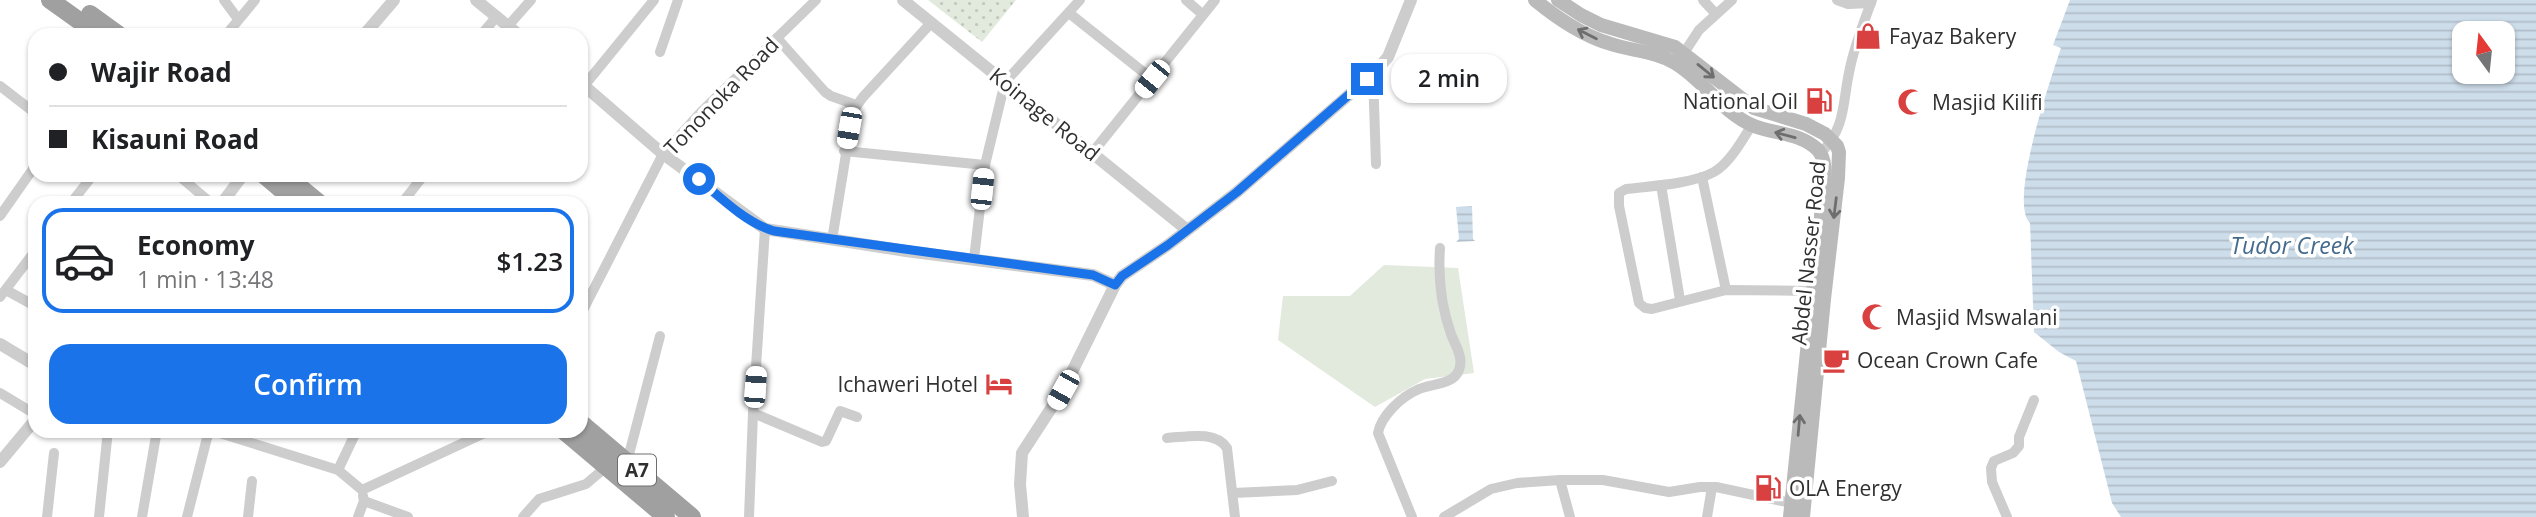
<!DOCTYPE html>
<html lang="en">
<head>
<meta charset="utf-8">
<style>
	:root { --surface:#fff; --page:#f6f6f6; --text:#202124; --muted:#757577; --line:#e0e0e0; --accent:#1a73e8 }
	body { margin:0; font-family:"Open Sans",sans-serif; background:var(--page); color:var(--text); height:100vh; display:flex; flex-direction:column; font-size:26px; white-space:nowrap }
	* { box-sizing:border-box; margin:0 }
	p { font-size:23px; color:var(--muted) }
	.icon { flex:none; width:38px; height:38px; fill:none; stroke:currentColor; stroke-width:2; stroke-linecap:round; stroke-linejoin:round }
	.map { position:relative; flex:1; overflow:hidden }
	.panel { position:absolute; left:28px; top:196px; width:560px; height:242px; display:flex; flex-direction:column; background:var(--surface); border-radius:21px; box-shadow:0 2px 5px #0004 }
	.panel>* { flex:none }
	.banner { position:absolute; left:28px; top:28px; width:560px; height:154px; border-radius:21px; box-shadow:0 2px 5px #0004; display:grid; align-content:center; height:154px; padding:0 21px; background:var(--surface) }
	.needle { width:46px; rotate:345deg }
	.buttons { position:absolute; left:2452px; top:21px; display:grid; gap:14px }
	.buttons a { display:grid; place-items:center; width:63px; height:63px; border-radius:14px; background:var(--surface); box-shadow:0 2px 5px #0004; font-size:35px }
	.end { position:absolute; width:32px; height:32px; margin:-16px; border:9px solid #1a73e8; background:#fff; box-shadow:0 0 0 4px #fff }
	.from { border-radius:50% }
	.bubble { position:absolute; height:49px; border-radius:21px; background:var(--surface); box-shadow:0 2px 5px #0004; font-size:23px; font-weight:600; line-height:49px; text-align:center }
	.car { position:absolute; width:21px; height:42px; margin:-21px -10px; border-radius:9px; box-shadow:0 0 5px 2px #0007; background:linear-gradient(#fff 24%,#345 0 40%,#fff 0 76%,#345 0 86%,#fff 0) }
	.banner b { display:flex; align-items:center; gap:24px; height:66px; font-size:26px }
	.banner b+b { border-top:2px solid var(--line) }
	.banner i { width:18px; height:18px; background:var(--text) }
	ul { padding:12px 0 0; list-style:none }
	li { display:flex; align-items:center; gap:21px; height:105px; margin:0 14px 10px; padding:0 7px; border:4px solid transparent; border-radius:21px }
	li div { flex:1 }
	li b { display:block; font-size:26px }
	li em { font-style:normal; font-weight:600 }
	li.on { border-color:var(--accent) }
	li>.icon { width:63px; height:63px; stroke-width:1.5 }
	.cta { display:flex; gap:14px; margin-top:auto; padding:14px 21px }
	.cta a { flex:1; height:80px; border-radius:21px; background:var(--accent); color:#fff; font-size:28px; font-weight:600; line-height:80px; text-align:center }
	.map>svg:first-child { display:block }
	.grass { fill:#e2e9dd }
	.garden { fill:url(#garden-dots) }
	.water { fill:url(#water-rules); fill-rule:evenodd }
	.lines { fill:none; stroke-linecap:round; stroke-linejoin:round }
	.minor { stroke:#cdcdcd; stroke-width:10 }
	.tertiary { stroke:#cdcdcd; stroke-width:12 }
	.secondary { stroke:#bababa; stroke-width:14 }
	.trunk { stroke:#a0a0a0; stroke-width:18 }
	.oneway { stroke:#6e6e6e }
	.route { stroke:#1a73e8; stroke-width:9 }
	.labels { text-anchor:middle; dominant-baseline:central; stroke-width:7; stroke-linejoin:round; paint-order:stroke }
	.shield { fill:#fff; stroke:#6e6e6e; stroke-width:2 }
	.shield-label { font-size:19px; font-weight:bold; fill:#303030 }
	.poi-label { font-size:21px; fill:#303030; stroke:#fff; text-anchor:start }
	.street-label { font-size:21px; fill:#303030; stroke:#fff }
	.water-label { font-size:23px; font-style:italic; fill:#446b8d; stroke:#fff }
</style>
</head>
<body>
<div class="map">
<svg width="2536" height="517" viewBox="0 0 2536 517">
	<defs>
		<pattern id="garden-dots" width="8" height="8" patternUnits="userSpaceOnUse" patternTransform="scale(1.75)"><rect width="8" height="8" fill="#e2e9dd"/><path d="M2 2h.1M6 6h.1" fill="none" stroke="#c2c8be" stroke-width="1.8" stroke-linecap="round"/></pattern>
		<pattern id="water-rules" width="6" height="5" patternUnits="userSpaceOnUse" patternTransform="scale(1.75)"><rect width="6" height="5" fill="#ceddea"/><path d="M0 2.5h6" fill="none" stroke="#b1bec9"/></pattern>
	</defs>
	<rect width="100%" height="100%" fill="#fff"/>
	<!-- grass -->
	<path class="grass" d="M 1384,265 L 1458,268 L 1474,373 L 1425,379 L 1375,407 L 1278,340 L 1283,296 L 1350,296 Z"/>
	<!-- garden -->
	<path class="garden" d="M 928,0 L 1016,0 L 982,42 Z"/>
	<!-- water -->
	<g class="water">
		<path d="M 2070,0 L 2536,0 L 2536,517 L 2121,517 L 2112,503 L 2076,361 L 2059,352 L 2034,332 L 2030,223 C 2008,202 2051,78 2061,48 L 2053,45 ZM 2464,33 L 2502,33 L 2502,72 L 2464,72 Z"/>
		<path d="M 1472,206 L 1473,239 L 1475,241 L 1456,242 L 1459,239 L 1456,207 Z"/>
	</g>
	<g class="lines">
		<!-- minor -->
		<g class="minor">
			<path d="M 224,0 L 238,19"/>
			<path d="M 1186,0 L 1202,14"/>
			<path d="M 1703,0 L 1715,13"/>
			<path d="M 1837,0 L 1848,4 L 1871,3"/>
			<path d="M 1069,13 L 1152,79"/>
			<path d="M 508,26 L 531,0"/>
			<path d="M 226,35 L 255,0"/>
			<path d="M 481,35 L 497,16"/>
			<path d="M 777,38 L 825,92 L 831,96 L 856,105"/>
			<path d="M 660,52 L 678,0"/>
			<path d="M 1684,53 L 1699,30 L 1732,0"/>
			<path d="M 1373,74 L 1376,164"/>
			<path d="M 0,86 L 35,113"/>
			<path d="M 584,86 L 654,0"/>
			<path d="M 1752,125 C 1742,140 1730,163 1714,172 C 1692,184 1651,186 1626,189 L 1619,193 L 1619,206 L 1639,303 L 1645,308 L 1652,309 L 1726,290 L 1813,291"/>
			<path d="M 844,151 L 985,165"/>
			<path d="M 1093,152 L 1215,0"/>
			<path d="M 1821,153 C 1847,126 1842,102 1850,68 C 1855,44 1864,22 1872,0"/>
			<path d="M 178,175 L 211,203"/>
			<path d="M 1702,177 L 1726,290"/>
			<path d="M 1661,185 L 1680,300"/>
			<path d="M 71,203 L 93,175"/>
			<path d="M 402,203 L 424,175"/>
			<path d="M 0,216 L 35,166"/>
			<path d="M 832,240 L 853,111 L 863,97 L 931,23"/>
			<path d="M 974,259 L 985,165 L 1005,82 L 1080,0"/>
			<path d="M 6,290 L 35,306"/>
			<path d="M 0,297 L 35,251"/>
			<path d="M 581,314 L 663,154 L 701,112 L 816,0"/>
			<path d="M 0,393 L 35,414"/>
			<path d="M 753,413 L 822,442 L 826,441 L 840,411 L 857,417"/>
			<path d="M 210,430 L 338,470 L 362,490"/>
			<path d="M 1167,438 C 1186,437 1215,430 1227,448 L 1235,517"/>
			<path d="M 627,462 L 660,336"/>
			<path d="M 338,470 L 357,430"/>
			<path d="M 1560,480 L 1570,517"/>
			<path d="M 362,490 L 491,430"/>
			<path d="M 1233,493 L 1297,490 L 1332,481"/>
			<path d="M 364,501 L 408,517"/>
			<path d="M 47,517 L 54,453"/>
			<path d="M 99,517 L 108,430"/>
			<path d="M 142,517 L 157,430"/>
			<path d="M 187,517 L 209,430"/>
			<path d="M 248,517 L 252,481"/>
			<path d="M 358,517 L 364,501 L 363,496"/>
			<path d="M 523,517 L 539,499 L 586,484 L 606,467"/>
			<path d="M 749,517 L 753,413 L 765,229"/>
			<path d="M 1412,517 L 1378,433 C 1381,416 1401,397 1417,390 C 1430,383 1453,386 1459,370 C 1464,357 1455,345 1451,334 C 1441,306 1438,277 1440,248"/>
			<path d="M 1444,517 L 1491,489 L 1517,483 L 1560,480 L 1603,480 L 1669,492 L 1700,487 L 1716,487 L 1791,503"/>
			<path d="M 1707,517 L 1712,487"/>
			<path d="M 2007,517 L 1992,482 L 1991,468 L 1994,461 L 2013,453 L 2019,446 L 2019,437 L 2034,400"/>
		</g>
		<!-- tertiary -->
		<g class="tertiary">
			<path d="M 476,0 L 519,35"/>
			<path d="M 903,0 L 1186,229"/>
			<path d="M 364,35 L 394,0"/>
			<path d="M 581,83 L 663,154 L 765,229 L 906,251 L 1093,275 L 1115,285"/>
			<path d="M 222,203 L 243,175"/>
			<path d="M 0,344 L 35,365"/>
			<path d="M 0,462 L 35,420"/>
			<path d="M 1023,517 L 1020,484 L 1022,453 L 1063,390 L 1115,285 L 1122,276 L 1168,245 L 1237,192 L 1373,74 L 1388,57 L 1411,0"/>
		</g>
		<!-- secondary -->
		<g class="secondary">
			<path d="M 1535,0 C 1557,18 1582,35 1608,43 C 1630,51 1655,51 1675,63 C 1704,80 1721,112 1754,126 C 1775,134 1801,133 1818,150 C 1826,159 1825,174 1824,186 L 1790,517"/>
			<path d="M 1558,0 L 1581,15 L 1601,25 L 1675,47 L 1754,108 L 1806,124 L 1825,134 L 1837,146 L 1839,152 L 1838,178 L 1824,299 L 1803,517"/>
		</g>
		<!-- trunk -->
		<g class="trunk">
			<path d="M 50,0 L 99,35"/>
			<path d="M 90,14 L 119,35"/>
			<path d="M 264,175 L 297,203"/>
			<path d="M 285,175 L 319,203"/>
			<path d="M 581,423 L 692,517"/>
			<path d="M 563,430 L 666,517"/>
		</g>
	</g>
	<!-- one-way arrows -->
	<defs><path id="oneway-shaft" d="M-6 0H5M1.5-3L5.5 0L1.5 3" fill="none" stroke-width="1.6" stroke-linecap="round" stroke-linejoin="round" transform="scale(1.75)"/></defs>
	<g class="oneway">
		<use href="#oneway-shaft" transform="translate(1587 34) rotate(-153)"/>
		<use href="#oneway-shaft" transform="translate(1706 71) rotate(39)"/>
		<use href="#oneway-shaft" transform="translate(1785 135) rotate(-165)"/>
		<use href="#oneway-shaft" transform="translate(1835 208) rotate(97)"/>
		<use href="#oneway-shaft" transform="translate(1799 425) rotate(-85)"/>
	</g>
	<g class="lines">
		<!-- route -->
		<path class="route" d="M 699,179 C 721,198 746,223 774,231 L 1093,275 L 1115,285 L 1122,276 L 1168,245 L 1237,192 L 1367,79"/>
	</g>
	<!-- icons -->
	<defs>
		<symbol id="shop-bare" viewBox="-9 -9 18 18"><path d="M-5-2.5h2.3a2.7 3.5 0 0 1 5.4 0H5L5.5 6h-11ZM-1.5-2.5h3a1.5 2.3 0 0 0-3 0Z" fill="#d94141" stroke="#fff" stroke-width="2.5" paint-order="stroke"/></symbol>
		<symbol id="fuel-bare" viewBox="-9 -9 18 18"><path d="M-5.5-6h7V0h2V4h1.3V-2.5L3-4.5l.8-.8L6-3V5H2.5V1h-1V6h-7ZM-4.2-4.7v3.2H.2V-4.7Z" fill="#d94141" stroke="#fff" stroke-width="2.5" paint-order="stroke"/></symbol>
		<symbol id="mosque-bare" viewBox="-9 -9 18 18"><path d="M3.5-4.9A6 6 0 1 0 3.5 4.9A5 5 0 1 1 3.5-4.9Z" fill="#d94141" stroke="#fff" stroke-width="2.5" paint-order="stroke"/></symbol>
		<symbol id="cafe-bare" viewBox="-9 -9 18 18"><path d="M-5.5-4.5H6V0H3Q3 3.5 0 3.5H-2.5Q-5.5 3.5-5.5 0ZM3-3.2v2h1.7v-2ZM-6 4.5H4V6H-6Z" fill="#d94141" stroke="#fff" stroke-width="2.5" paint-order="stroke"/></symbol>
		<symbol id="hotel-bare" viewBox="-9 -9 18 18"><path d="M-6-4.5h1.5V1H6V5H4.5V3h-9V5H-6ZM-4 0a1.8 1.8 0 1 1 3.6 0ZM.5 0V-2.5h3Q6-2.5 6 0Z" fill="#d94141" stroke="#fff" stroke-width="2.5" paint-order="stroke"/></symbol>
	</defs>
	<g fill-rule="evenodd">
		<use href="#shop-bare" x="1849" y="17" width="38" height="38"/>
		<use href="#fuel-bare" x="1800" y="82" width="38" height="38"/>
		<use href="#mosque-bare" x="1892" y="83" width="38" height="38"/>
		<use href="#mosque-bare" x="1856" y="298" width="38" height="38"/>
		<use href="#cafe-bare" x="1817" y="341" width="38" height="38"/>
		<use href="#hotel-bare" x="980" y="365" width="38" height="38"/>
		<use href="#fuel-bare" x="1749" y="469" width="38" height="38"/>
	</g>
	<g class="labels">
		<!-- shield labels -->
		<rect class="shield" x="618" y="454.5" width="38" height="31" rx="5"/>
		<g class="shield-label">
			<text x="637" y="470">A7</text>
		</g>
		<!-- poi labels -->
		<g class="poi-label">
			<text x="1889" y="36">Fayaz Bakery</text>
			<text x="1798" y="101" text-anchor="end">National Oil</text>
			<text x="1932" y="102">Masjid Kilifi</text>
			<text x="1896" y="317">Masjid Mswalani</text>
			<text x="1857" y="360">Ocean Crown Cafe</text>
			<text x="978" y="384" text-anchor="end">Ichaweri Hotel</text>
			<text x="1789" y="488">OLA Energy</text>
		</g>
		<!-- street labels -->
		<g class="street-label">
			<text transform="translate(721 96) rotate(-46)">Tononoka Road</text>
			<text transform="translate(1045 114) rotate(39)">Koinage Road</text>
			<text transform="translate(1808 253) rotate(-84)">Abdel Nasser Road</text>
		</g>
		<!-- water labels -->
		<g class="water-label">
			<text x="2292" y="245">Tudor Creek</text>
		</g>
	</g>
</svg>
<div class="buttons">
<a><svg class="needle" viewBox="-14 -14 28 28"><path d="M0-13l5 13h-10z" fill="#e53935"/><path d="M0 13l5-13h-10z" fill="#757577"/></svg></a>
</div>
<i class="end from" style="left:699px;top:179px"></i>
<i class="end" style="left:1367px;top:79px"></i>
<div class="bubble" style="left:1391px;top:54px;width:116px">2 min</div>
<i class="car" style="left:1152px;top:79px;rotate:219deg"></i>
<i class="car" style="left:849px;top:128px;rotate:190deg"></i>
<i class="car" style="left:982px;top:189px;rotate:6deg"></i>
<i class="car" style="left:755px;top:387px;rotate:4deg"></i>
<i class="car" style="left:1063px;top:390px;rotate:209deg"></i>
<div class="banner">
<b><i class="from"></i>Wajir Road</b>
<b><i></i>Kisauni Road</b>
</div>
<section class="panel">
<ul>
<li class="on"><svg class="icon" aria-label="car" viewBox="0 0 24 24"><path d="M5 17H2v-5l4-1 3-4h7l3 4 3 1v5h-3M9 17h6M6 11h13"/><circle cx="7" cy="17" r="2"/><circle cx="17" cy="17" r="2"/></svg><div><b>Economy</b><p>1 min · 13:48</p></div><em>$1.23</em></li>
</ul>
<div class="cta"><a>Confirm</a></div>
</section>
</div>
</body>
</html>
